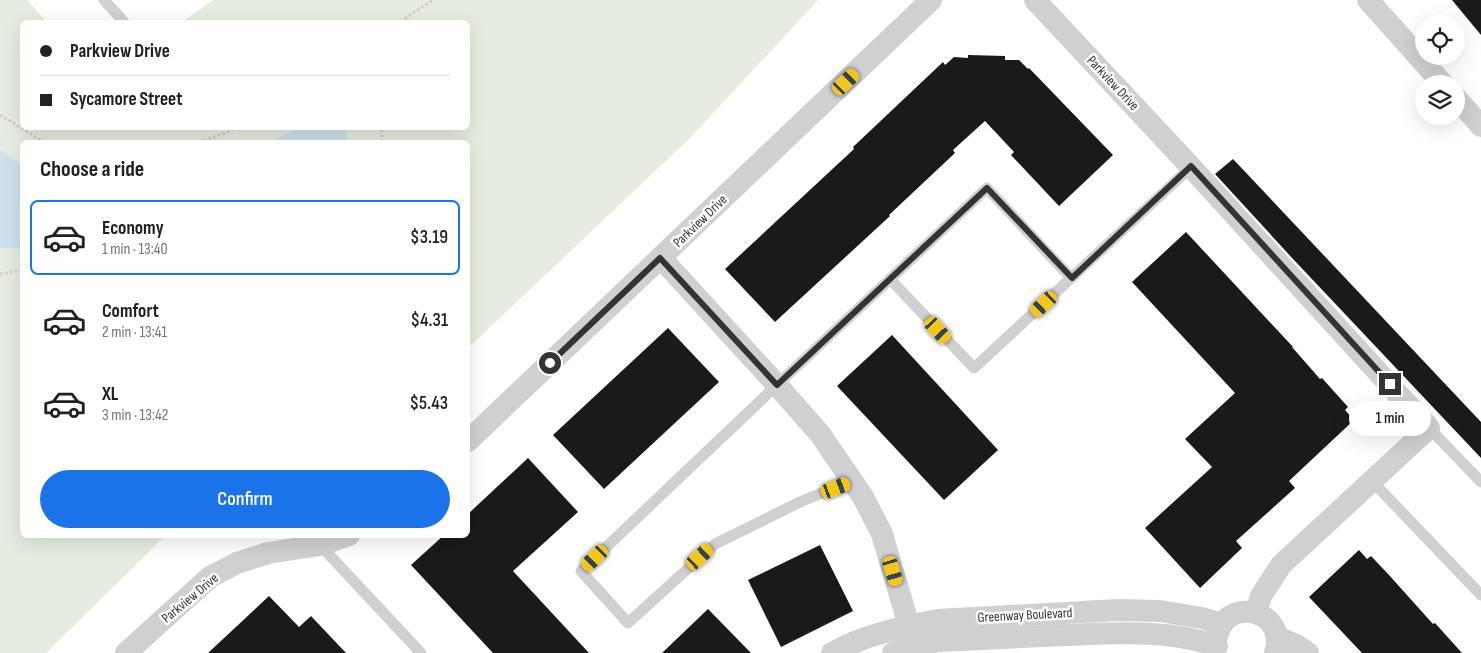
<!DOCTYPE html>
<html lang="en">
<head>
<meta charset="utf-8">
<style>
	:root { --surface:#fff; --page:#f6f6f6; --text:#202124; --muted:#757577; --line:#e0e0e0; --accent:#1a73e8 }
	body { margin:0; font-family:"Sofia Sans Condensed",sans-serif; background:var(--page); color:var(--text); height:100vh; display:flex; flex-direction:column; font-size:19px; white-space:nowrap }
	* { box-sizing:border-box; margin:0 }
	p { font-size:16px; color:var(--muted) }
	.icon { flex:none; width:28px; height:28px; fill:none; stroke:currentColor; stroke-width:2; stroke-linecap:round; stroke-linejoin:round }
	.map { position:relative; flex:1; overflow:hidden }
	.panel { position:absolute; left:20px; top:140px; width:450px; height:398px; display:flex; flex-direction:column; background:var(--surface); border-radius:8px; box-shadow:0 5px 20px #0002 }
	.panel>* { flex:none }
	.banner { position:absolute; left:20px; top:20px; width:450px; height:110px; border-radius:8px; box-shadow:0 5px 20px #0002; display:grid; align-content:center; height:110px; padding:0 20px; background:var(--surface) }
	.controls { position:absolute; left:1415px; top:15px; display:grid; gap:10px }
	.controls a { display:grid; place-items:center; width:50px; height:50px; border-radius:50%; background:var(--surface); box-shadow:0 5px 20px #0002; font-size:25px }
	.end { position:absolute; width:22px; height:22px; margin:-11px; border:6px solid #333; background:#fff; box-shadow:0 0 0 2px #fff }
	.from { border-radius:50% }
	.bubble { position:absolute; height:35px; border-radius:18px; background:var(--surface); box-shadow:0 5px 20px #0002; font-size:16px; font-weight:600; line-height:35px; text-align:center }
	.car { position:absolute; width:15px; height:30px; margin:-15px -8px; border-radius:6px; box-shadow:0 0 4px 1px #0007; background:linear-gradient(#f5c518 24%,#345 0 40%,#f5c518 0 76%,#345 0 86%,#f5c518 0) }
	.banner b { display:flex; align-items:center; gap:18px; height:48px; font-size:19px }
	.banner b+b { border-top:1px solid var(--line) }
	.banner i { width:12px; height:12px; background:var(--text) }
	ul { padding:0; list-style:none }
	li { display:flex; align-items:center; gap:15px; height:75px; margin:0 10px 8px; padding:0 10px; border:2px solid transparent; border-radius:8px }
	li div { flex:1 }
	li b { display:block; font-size:19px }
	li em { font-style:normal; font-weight:600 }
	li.current { border-color:var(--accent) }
	li>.icon { width:45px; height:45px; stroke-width:1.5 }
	h2 { padding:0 20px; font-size:22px; line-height:60px }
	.button { display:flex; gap:10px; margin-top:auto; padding:10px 20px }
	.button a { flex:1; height:58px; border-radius:30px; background:var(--accent); color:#fff; font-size:20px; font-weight:600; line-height:58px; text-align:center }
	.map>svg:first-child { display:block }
	.green { fill:#e6ecdf }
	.water { fill:#cfe2ee }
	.building { fill:#1a1a1a }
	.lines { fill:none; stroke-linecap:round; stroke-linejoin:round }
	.path { stroke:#cdcdcd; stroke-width:3; stroke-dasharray:2.5 2.5; stroke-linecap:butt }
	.service { stroke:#d0d0d0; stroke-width:11 }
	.minor { stroke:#d0d0d0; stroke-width:22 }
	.route { stroke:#333; stroke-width:6 }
	.labels { text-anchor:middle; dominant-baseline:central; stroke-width:5; stroke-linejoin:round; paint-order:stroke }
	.street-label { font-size:14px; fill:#333; stroke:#fff }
</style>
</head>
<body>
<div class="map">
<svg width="1481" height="653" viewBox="0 0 1481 653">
	<rect width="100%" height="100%" fill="#fff"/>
	<!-- green -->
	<g class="green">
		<path d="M 0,0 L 27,0 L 47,22 L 22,22 L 22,128 L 297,128 L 269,142 L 22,142 L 22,165 L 0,149 Z"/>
		<path d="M 213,0 L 818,0 L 690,138 L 468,348 L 468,142 L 348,142 L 347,128 L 468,128 L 468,22 L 182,22 Z"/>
		<path d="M 0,248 L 22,249 L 22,535 L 166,535 L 46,653 L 0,653 Z"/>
	</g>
	<!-- water -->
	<g class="water">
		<path d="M 297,128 L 347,128 L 348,142 L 269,142 Z"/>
		<path d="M 0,149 L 22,165 L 22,249 L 0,248 Z"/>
	</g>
	<!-- building -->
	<g class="building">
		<path d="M 1452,0 L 1481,0 L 1481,35 Z"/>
		<path d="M 968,55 L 1005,56 L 1005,60 L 1019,60 L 1028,69 L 1029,68 L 1113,155 L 1059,206 L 1011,155 L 1014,152 L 985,121 L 953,150 L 955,153 L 889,215 L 890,216 L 775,322 L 725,269 L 854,149 L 853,147 L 943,62 L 945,65 L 954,57 L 968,58 Z"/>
		<path d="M 1233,159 L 1481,422 L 1481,458 L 1293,259 L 1215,174 Z"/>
		<path d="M 1186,232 L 1293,347 L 1292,347 L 1320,379 L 1322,378 L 1348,407 L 1345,410 L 1354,420 L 1289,481 L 1295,488 L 1236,541 L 1242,548 L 1200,588 L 1145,528 L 1212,467 L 1185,439 L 1235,393 L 1132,282 Z"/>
		<path d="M 668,328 L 719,382 L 604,489 L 553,435 Z"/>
		<path d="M 892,335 L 998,450 L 944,500 L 837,386 Z"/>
		<path d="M 528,458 L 578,512 L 513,571 L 589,653 L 493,653 L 411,565 L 444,535 L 468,535 L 468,514 Z"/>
		<path d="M 820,545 L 853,611 L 781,647 L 748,580 Z"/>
		<path d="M 1359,550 L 1367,559 L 1371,556 L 1389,575 L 1433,624 L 1435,623 L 1462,653 L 1362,653 L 1309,597 Z"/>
		<path d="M 269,596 L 299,627 L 311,616 L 346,653 L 208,653 Z"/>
		<path d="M 708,609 L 751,653 L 662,653 Z"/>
	</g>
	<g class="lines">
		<!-- path -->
		<g class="path">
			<path d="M 401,22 L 404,19 L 433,0"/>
			<path d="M 0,115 L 44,142"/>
			<path d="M 199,142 L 223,134 L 236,128"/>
			<path d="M 381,142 L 382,140 L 381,128"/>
			<path d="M 0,274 L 22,270"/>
		</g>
		<!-- service -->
		<g class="service">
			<path d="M 104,0 L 124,22"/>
			<path d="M 890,279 L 974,368 L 1191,167"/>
			<path d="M 1429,428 L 1481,482"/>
			<path d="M 852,481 L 802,501 L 715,544 L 628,623 L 581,571 L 777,385 L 987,188 L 1071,278"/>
			<path d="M 1372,481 L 1481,595"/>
			<path d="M 320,545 L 421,653"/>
		</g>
		<!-- minor -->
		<g class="minor">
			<path d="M 1035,0 L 1191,167 L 1429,428 L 1281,565 L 1261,596 L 1256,612"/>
			<path d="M 1368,0 L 1443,84"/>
			<path d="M 1456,98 L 1481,126"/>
			<path d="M 661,258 L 777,385 L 820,434 L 863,497 L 882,534 L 909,626 L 914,646"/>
			<path d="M 468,441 L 931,0"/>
			<path d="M 1217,636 C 1227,594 1289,611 1275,653"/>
			<path d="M 1277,637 L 1296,645 L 1308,653"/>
			<path d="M 126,653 L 210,577 L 237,563 L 268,553 L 320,545 L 349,535"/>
			<path d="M 832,653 C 863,635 903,627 938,620 L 1118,610 L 1160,611 L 1202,618 L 1222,624"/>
			<path d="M 893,653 L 914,646 L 939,641 C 981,639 1023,637 1065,635 C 1116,633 1168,629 1217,646"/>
		</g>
	</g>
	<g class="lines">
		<!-- route -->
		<path class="route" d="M 550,363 L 660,258 L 777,385 L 987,188 L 1072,278 L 1191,166 L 1390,384"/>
	</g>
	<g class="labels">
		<!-- street labels -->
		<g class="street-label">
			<text transform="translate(1113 83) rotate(47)">Parkview Drive</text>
			<text transform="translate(700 221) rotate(-44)">Parkview Drive</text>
			<text transform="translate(190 598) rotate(-40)">Parkview Drive</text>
			<text transform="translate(1025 615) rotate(-3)">Greenway Boulevard</text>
		</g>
	</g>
</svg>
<div class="controls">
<a><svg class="icon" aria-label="locate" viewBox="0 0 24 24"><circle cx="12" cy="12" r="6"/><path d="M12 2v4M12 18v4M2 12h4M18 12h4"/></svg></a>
<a><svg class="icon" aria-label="layers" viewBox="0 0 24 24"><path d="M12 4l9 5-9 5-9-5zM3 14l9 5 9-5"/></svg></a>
</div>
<i class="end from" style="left:550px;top:363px"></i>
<i class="end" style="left:1390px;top:384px"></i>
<div class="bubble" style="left:1349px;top:401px;width:82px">1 min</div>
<i class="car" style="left:846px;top:82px;rotate:46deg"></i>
<i class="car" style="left:1044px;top:304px;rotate:227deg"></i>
<i class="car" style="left:938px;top:330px;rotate:137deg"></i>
<i class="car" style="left:836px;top:488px;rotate:69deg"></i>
<i class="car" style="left:700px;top:557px;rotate:48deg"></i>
<i class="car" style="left:595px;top:558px;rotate:226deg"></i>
<i class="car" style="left:893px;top:571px;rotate:163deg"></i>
<div class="banner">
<b><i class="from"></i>Parkview Drive</b>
<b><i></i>Sycamore Street</b>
</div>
<section class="panel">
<h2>Choose a ride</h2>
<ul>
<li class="current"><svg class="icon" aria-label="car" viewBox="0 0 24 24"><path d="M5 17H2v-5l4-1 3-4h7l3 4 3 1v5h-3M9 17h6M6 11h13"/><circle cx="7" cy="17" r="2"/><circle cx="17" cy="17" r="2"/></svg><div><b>Economy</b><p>1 min · 13:40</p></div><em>$3.19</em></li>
<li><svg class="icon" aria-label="car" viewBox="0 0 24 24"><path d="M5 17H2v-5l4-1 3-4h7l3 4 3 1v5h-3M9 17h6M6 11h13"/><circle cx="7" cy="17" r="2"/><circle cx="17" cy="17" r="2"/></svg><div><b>Comfort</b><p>2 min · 13:41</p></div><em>$4.31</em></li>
<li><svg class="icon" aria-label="car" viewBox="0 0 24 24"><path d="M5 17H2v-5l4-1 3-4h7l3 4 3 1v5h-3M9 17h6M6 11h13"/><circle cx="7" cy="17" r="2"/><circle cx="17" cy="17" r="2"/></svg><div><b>XL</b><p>3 min · 13:42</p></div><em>$5.43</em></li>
</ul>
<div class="button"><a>Confirm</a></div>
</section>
</div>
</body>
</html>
